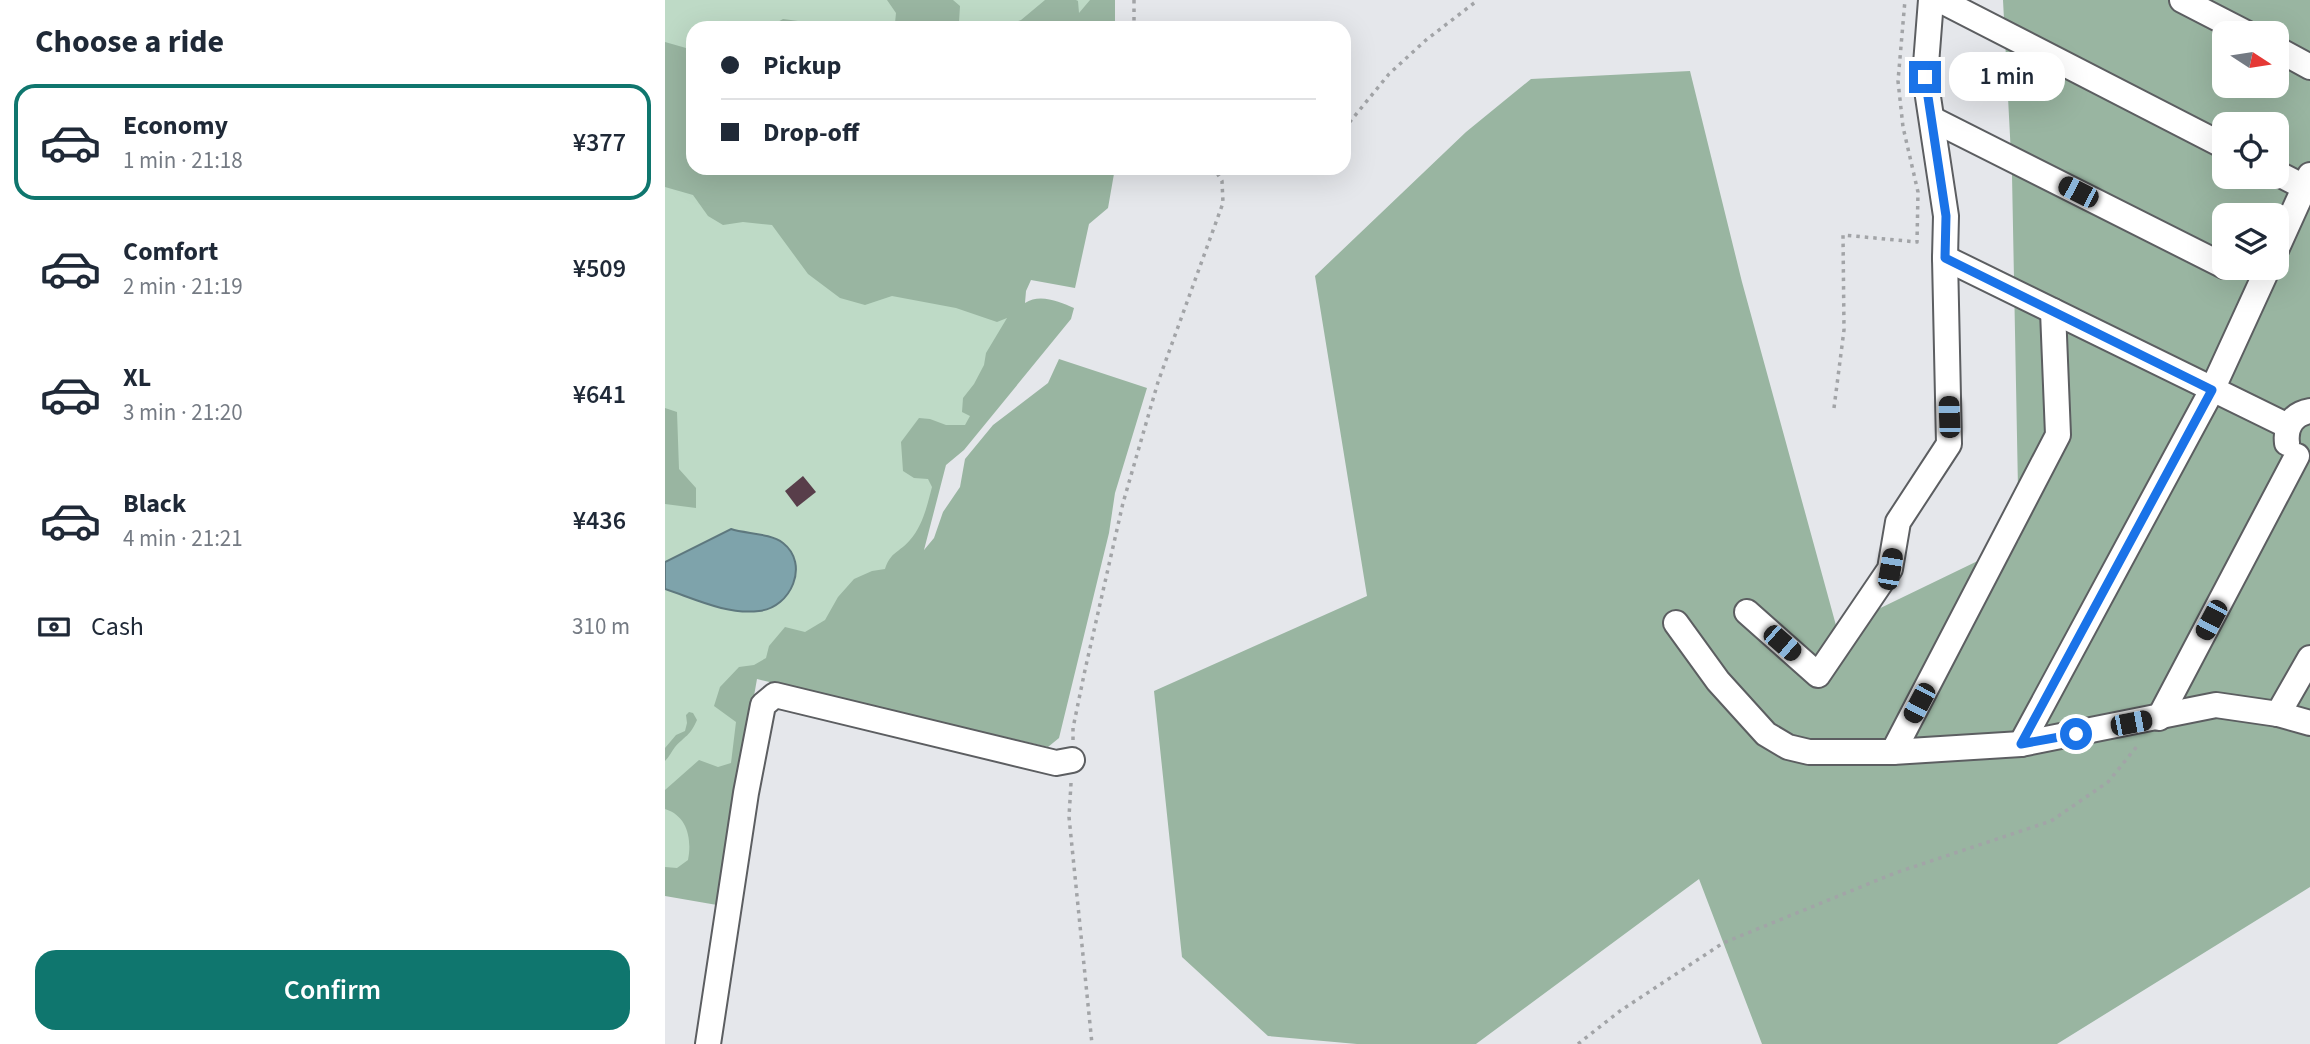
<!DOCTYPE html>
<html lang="en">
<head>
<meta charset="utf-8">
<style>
	:root { --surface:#fff; --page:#f2f2f3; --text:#1f2937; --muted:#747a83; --line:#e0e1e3; --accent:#0f766e }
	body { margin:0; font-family:"Source Sans 3",sans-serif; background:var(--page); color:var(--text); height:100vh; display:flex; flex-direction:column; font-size:26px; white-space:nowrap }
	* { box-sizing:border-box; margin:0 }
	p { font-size:23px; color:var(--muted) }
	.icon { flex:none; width:38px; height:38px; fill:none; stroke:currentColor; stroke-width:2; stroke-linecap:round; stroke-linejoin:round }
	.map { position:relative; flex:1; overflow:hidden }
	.sheet { display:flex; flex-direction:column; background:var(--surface); width:665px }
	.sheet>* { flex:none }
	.banner { position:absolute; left:21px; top:21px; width:665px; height:154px; border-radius:21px; box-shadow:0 7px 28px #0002; display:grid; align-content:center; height:154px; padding:0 35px; background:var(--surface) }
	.needle { width:46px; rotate:102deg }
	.fabs { position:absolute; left:1547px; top:21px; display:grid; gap:14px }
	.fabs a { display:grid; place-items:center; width:77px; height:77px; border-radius:14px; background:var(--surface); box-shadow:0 7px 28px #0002; font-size:35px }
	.end { position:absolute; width:32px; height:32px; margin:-16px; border:9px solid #1a73e8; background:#fff; box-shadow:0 0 0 4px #fff }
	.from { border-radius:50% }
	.bubble { position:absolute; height:49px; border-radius:21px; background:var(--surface); box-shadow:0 7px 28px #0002; font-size:23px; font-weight:600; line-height:49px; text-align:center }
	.car { position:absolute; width:21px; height:42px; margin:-21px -10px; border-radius:9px; box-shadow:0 0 5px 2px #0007; background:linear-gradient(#222 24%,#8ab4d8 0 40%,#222 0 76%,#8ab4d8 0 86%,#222 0) }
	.banner b { display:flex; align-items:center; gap:24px; height:66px; font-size:26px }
	.banner b+b { border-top:2px solid var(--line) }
	.banner i { width:18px; height:18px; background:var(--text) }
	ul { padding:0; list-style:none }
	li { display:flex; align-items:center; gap:21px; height:116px; margin:0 14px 10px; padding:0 21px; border:4px solid transparent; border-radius:21px }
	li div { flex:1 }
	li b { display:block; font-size:26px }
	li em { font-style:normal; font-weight:600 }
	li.current { border-color:var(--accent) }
	li>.icon { width:63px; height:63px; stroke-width:1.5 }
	h2 { padding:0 35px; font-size:32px; line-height:84px }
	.pay { display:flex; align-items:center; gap:18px; height:77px; padding:0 35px; font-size:26px }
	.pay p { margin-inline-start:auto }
	.primary-button { display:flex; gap:14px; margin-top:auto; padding:14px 35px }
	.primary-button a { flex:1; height:80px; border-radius:21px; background:var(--accent); color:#fff; font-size:28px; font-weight:600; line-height:80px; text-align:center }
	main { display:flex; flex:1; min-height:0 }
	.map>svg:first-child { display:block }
	.green { fill:#bedac6 }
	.forest { fill:#99b5a1; fill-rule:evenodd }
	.water { fill:#7ea3ab; stroke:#5e787e; stroke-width:2 }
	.building { fill:#583e4a }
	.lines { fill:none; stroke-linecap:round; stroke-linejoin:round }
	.street-casing { stroke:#5c5e61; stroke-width:28 }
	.path { stroke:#a2a4a7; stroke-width:3.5; stroke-dasharray:3.5 5; stroke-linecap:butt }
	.street { stroke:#fff; stroke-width:24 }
	.route { stroke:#1a73e8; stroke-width:9 }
</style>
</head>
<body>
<main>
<section class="sheet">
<h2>Choose a ride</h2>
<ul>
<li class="current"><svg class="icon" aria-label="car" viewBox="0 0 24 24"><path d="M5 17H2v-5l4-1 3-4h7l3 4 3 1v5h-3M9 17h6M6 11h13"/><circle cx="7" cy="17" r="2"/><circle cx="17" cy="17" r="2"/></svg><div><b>Economy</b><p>1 min · 21:18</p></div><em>¥377</em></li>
<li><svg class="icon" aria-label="car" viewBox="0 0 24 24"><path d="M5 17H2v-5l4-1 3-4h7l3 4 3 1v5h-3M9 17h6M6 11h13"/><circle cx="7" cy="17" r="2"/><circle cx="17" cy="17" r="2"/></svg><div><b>Comfort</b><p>2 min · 21:19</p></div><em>¥509</em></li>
<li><svg class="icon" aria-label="car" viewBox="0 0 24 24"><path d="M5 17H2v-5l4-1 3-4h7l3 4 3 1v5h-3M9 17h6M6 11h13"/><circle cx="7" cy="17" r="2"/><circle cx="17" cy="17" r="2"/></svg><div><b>XL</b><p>3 min · 21:20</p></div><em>¥641</em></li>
<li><svg class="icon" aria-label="car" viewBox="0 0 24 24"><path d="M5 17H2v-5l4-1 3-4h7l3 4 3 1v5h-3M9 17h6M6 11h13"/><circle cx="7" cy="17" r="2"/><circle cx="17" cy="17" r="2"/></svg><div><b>Black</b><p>4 min · 21:21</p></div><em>¥436</em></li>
</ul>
<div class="pay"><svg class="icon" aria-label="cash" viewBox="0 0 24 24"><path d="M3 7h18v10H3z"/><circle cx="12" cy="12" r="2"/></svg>Cash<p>310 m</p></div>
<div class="primary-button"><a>Confirm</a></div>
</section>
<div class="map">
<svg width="1645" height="1044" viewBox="0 0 1645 1044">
	<rect width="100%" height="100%" fill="#e5e7eb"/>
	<!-- green -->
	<path class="green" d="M 0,0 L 433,0 L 430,28 L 28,28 L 28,168 L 346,204 L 354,376 L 278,464 L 236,620 L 87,674 L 50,898 L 0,889 Z"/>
	<!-- forest -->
	<g class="forest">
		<path d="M 222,0 L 288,0 L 295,6 L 294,22 L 299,28 L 221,28 L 230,23 L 231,13 Z"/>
		<path d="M 380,0 L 411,0 L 413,1 L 414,13 L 425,0 L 450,0 L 450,28 L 334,28 L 356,20 Z"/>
		<path d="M 1338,0 L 1645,0 L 1645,887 L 1392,1044 L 1097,1044 L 1034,879 L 811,1044 L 692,1044 L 603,1036 L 517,957 L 489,691 L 702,596 L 650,276 L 801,132 L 866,79 L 1025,71 L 1077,282 L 1172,629 L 1354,541 L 1347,175 ZM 1559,33 L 1612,33 L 1612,86 L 1559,86 ZM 1559,124 L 1612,124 L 1612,177 L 1559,177 ZM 1559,215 L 1612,215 L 1612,268 L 1559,268 Z"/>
		<path d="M 118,19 L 148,23 L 160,28 L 102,28 Z"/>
		<path d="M 0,42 L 28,50 L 28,168 L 450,168 L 443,208 L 424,224 L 410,288 L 366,280 L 361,291 L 360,303 C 375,293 395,302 409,308 L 406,319 L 299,450 L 281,465 L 259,550 L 269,538 L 278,512 L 295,487 L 300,459 L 328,425 L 383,383 L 394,359 L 482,388 L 450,493 L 444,533 L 394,738 L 383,747 L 92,679 L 52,905 L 0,896 L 0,867 L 12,868 L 23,860 C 27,840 23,816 0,809 L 0,790 L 34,760 L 53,767 L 66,763 L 71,722 L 49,706 L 55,687 L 74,667 L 89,665 L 101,658 L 104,646 L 120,627 L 140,632 L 160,620 L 173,597 L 189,579 L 207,571 L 220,569 C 226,551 234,553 245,540 C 258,525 262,506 267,487 L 263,479 L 249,478 L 238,471 L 236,442 L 254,418 L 265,419 L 281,425 L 300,425 L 305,416 L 297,412 L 298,398 L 309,384 L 319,365 L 321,353 L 342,318 L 332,322 L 291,308 L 227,296 L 200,305 L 175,298 L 143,274 L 107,225 L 78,222 L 58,225 L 43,216 L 28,195 L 0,187 Z"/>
		<path d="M 0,408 L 12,412 L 14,469 L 31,488 L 31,508 L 0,504 Z"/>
		<path d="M 24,712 L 28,713 L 32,720 C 25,736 20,736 10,747 C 7,751 4,757 0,761 L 0,748 L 11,735 L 20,731 L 22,723 L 21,715 Z"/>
	</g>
	<!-- water -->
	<path class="water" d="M 66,529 C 81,534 105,533 118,543 C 145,564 126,608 94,611 C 62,615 30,599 0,589 L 0,562 Z"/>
	<!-- building -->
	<path class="building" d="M 138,476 L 151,492 L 132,507 L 120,491 Z"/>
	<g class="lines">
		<defs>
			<g id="street">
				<path d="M 1275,0 L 1559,146"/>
				<path d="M 1517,0 L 1581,33"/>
				<path d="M 1612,49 L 1645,67"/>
				<path d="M 1267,119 L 1559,266"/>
				<path d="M 1612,173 L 1639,187"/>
				<path d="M 1612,248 L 1645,175"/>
				<path d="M 1280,258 L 1623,426"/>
				<path d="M 1622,443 C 1620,426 1628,414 1645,411"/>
				<path d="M 1082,612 L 1153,675 L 1225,569 L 1233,522 L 1284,444 L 1280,258 L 1281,216 L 1260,77 L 1266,0"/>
				<path d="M 1011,623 L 1053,681 L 1101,734 L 1123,747 L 1144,752 L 1228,752 L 1356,744 L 1551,705 L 1613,714 L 1645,723"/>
				<path d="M 1613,714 L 1645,658"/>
				<path d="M 1494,718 L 1632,456"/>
				<path d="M 1356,744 L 1547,390 L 1603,268"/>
				<path d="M 1228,752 L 1393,435 L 1388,311"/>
				<path d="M 43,1044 L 81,793 L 98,705 L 110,695 L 391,763 L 407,760"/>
			</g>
		</defs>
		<!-- street casing -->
		<use href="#street" class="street-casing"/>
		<!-- path -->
		<g class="path">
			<path d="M 469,0 L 469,28"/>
			<path d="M 679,129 L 724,74 L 761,40 L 813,0"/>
			<path d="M 1169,408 L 1179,330 L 1178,235 L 1252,242 L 1253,192 L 1238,127 L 1233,81 L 1240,0"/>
			<path d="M 408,740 L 408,728 L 420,670 L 458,503 L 493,382 L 558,203 L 557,181 L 549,168"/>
			<path d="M 406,783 L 404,817 L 427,1044"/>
			<path d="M 913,1044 L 955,1011 L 1058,943 L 1230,873 L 1386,821 L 1443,782 L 1473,745"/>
		</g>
		<!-- street -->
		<use href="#street" class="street"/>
	</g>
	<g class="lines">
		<!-- route -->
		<path class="route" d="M 1260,77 L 1281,216 L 1280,258 L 1547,390 L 1356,744 L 1411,734"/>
	</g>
</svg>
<div class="fabs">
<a><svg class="needle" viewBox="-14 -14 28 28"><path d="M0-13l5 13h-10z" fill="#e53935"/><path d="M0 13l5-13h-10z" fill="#747a83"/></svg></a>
<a><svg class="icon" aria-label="locate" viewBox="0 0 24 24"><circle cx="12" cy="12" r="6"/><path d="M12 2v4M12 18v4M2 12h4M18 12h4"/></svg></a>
<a><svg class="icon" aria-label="layers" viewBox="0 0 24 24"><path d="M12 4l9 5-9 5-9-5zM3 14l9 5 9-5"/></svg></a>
</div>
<i class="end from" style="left:1411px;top:734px"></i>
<i class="end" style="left:1260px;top:77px"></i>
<div class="bubble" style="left:1284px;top:52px;width:116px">1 min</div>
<i class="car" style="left:1413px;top:192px;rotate:297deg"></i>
<i class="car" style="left:1284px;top:417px;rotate:358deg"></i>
<i class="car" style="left:1225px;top:569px;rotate:10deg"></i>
<i class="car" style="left:1546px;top:620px;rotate:208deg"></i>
<i class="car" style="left:1117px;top:643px;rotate:131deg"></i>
<i class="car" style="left:1254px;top:703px;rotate:208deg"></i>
<i class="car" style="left:1466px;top:723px;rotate:79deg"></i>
<div class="banner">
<b><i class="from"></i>Pickup</b>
<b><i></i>Drop-off</b>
</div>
</div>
</main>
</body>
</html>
